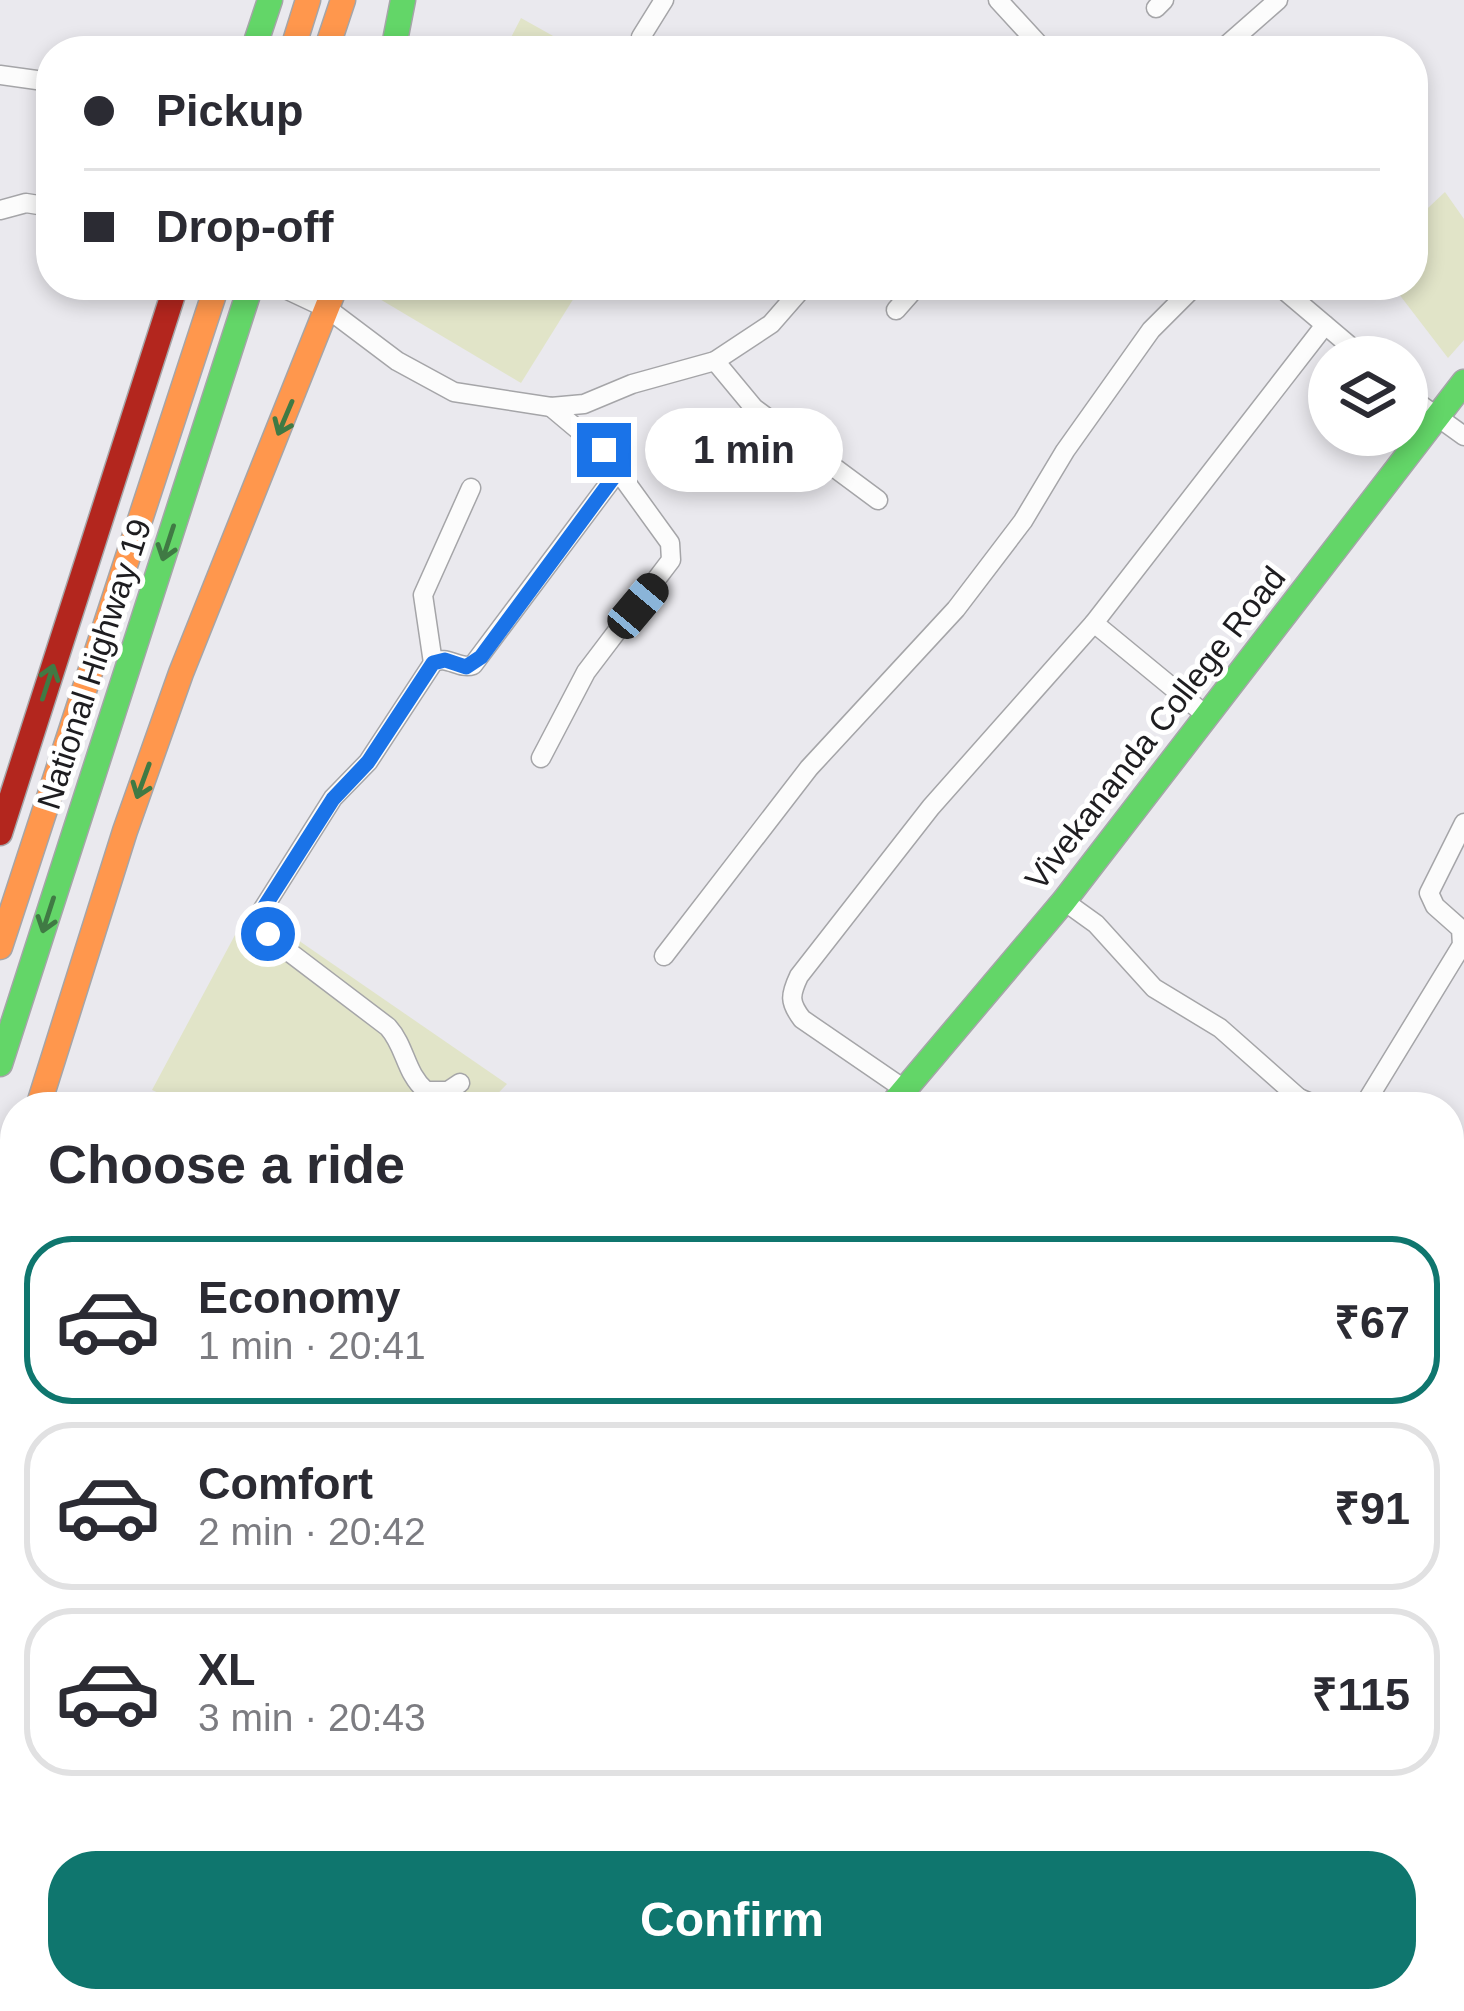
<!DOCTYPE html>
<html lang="en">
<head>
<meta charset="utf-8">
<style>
	:root { --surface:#fff; --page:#f2f2f3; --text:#2b2b33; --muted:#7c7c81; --line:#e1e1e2; --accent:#0f766e }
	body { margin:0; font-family:Helvetica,sans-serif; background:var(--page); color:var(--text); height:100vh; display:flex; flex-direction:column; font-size:45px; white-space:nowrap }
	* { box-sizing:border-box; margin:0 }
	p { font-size:39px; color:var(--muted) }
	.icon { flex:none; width:66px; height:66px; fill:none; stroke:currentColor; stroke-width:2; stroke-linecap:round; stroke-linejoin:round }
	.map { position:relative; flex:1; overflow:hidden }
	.sheet { position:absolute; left:0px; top:1092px; width:1464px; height:921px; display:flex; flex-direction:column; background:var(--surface); border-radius:48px 48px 0 0; box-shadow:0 6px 18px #0003 }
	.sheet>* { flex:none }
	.banner { position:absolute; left:36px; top:36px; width:1392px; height:264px; border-radius:48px; box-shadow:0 6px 18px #0003; display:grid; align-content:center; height:264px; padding:0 48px; background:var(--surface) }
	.fabs { position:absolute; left:1308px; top:336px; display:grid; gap:24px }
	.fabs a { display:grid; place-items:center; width:120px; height:120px; border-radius:50%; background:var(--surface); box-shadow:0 6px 18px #0003; font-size:60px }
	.end { position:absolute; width:54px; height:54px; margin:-27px; border:15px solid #1a73e8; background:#fff; box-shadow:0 0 0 6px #fff }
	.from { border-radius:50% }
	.bubble { position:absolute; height:84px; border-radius:42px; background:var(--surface); box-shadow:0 6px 18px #0003; font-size:39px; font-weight:800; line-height:84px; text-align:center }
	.car { position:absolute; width:36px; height:72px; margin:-36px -18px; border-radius:15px; box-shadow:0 0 9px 3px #0007; background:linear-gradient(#222 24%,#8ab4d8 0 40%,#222 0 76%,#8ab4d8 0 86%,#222 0) }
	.banner b { display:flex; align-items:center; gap:42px; height:114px; font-size:45px }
	.banner b+b { border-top:3px solid var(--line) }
	.banner i { width:30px; height:30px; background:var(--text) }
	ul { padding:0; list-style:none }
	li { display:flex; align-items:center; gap:36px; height:168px; margin:0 24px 18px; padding:0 24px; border:6px solid var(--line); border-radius:48px }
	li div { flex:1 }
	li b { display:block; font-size:45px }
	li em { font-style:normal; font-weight:800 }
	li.on { border-color:var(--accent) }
	li>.icon { width:108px; height:108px; stroke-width:1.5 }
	h2 { padding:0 48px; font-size:54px; line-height:144px }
	.primary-button { display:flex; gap:24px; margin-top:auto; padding:24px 48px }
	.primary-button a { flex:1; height:138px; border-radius:48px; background:var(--accent); color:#fff; font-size:48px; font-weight:800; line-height:138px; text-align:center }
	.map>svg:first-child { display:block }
	.green { fill:#e1e4c8 }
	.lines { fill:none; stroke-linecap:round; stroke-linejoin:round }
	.street-casing { stroke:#a5a5a8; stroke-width:21 }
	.fast-casing { stroke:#a5a5a8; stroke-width:27 }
	.slow-casing { stroke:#a5a5a8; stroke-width:27 }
	.jam-casing { stroke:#a5a5a8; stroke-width:27 }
	.street { stroke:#fcfcfc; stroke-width:18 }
	.fast { stroke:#63d668; stroke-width:24 }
	.slow { stroke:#ff974d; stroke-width:24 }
	.jam { stroke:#b3261e; stroke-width:24 }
	.oneway { stroke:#407a44 }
	.route { stroke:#1a73e8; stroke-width:15 }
	.labels { text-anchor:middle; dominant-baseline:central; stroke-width:10; stroke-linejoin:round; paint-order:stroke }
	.street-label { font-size:33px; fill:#1e1d20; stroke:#fff }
</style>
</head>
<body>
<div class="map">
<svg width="1464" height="2011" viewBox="0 0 1464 2011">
	<rect width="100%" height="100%" fill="#eae9ee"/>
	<!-- green -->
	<g class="green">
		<path d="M 521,18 L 580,51 L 504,51 Z"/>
		<path d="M 1445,192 L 1464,219 L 1464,340 L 1448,358 L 1392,285 L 1413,285 L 1413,222 Z"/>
		<path d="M 384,285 L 582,285 L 521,383 L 378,298 Z"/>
		<path d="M 250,907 L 507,1084 L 485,1107 L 189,1107 L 152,1090 Z"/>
		<path d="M 15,1369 L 15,1475 L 0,1467 L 0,1408 Z"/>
	</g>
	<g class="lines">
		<defs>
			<g id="street">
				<path d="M 998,0 L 1045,51"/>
				<path d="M 1156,8 L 1164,0"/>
				<path d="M 641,37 L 664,0"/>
				<path d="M 1220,51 L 1278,0"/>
				<path d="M 0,75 L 51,82"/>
				<path d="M 0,210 L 26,203 L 51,207"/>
				<path d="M 277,285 L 328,309 L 397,361 L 454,392 L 551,407 L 584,404 L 632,384 L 715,361 L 771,324 L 805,285"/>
				<path d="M 1278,285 L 1363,357"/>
				<path d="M 896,310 L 918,285"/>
				<path d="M 715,361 L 754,408 L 878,500"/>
				<path d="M 1407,395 L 1464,436"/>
				<path d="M 1094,623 L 1207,716"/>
				<path d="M 433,663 L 423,595 L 471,488"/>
				<path d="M 541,758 L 586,672 L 671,560 L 670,543 L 615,467"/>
				<path d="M 1064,901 L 1096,924 L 1154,988 L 1220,1028 L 1299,1098"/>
				<path d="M 664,956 L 809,768 L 956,609 L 1023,521 L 1065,451 L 1151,330 L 1196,285"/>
				<path d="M 460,1083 L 448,1091 L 426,1091 C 405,1073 406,1047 388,1027 L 259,929 L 256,920 L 333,798 L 368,762 L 433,663 C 446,654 459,670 473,665 L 613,478 L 613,459 L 551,407"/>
				<path d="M 904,1089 L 802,1019 C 789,1002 790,995 799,976 L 931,807 L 1094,623 L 1325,325"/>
				<path d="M 1284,1107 L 1299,1098 L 1320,1107"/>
				<path d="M 1363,1107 L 1462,945 L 1461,929 L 1435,906 L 1429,893 L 1464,823"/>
				<path d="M 1449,1220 L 1464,1193"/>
				<path d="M 1449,1418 L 1464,1422"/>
				<path d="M 1449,1618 L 1464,1624"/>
				<path d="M 0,1629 L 15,1638"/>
				<path d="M 1449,1743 L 1464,1708"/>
				<path d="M 0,1797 L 15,1773"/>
				<path d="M 1449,1868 L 1464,1869"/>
				<path d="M 0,1974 L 15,1970"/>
				<path d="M 527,1998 L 558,2011"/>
				<path d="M 1053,1998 L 1087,2011"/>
				<path d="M 1355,1998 L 1384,2011"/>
				<path d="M 125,2011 L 130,1998"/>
				<path d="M 204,2011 L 210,1998"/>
				<path d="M 349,2011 L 355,1998"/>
				<path d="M 455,2011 L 460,1998"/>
				<path d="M 691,2011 L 696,1998"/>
				<path d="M 867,2011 L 872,1998"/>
				<path d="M 1272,2011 L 1276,1998"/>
				<path d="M 1451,2011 L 1464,1978"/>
			</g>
			<g id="fast">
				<path d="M 253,51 L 270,0"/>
				<path d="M 393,51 L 403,0"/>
				<path d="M 0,1064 L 251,285"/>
				<path d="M 890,1107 L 1064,901 L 1464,382"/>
				<path d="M 1222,1998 L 1226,2011"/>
			</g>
			<g id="slow">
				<path d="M 292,51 L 308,0"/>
				<path d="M 326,51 L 343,0"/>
				<path d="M 0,947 L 217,285"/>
				<path d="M 38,1107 L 125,831 L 181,673 L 336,285"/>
				<path d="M 0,1221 L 15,1176"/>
			</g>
			<path id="jam" d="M 0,833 L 176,285"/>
		</defs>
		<!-- street casing -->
		<use href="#street" class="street-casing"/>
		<!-- fast casing -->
		<use href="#fast" class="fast-casing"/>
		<!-- slow casing -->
		<use href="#slow" class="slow-casing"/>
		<!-- jam casing -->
		<use href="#jam" class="jam-casing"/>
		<!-- street -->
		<use href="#street" class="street"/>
		<!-- fast -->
		<use href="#fast" class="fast"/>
		<!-- slow -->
		<use href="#slow" class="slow"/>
		<!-- jam -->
		<use href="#jam" class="jam"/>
	</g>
	<!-- one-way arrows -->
	<defs><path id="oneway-shaft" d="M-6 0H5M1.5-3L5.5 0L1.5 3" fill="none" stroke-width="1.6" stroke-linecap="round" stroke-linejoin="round" transform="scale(3)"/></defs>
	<g class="oneway">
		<use href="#oneway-shaft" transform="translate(285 418) rotate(113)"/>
		<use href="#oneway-shaft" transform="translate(168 543) rotate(108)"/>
		<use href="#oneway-shaft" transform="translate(48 682) rotate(-72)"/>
		<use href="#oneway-shaft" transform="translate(143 781) rotate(110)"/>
		<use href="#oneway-shaft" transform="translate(48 915) rotate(108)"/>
	</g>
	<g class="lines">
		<!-- route -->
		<path class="route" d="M 268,934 L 255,926 L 256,920 L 333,799 L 368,762 L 433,663 L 445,660 L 466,667 L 481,657 L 613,478 L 613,459 L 604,450"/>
	</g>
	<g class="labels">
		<!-- street labels -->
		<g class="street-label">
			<text transform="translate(94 664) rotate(-72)">National Highway 19</text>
			<text transform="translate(1155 728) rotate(-52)">Vivekananda College Road</text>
		</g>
	</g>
</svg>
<div class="fabs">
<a><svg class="icon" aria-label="layers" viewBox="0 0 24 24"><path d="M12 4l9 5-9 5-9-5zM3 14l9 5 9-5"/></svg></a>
</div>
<i class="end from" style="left:268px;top:934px"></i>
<i class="end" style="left:604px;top:450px"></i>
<div class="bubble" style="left:645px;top:408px;width:198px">1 min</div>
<i class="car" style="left:638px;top:606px;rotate:40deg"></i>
<div class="banner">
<b><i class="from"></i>Pickup</b>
<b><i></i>Drop-off</b>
</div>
<section class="sheet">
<h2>Choose a ride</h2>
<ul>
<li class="on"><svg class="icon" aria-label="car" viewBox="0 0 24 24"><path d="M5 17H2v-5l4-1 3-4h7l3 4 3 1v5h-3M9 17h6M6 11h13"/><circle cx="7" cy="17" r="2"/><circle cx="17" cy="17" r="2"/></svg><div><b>Economy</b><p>1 min · 20:41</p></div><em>₹67</em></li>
<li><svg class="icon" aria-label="car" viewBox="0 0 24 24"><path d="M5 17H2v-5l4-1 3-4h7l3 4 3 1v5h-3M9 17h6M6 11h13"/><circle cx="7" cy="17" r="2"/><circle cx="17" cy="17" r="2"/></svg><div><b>Comfort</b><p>2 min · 20:42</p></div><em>₹91</em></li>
<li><svg class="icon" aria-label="car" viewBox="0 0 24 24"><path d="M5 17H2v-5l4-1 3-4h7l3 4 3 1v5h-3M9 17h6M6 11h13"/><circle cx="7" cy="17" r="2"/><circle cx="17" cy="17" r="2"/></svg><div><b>XL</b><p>3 min · 20:43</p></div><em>₹115</em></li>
</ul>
<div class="primary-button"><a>Confirm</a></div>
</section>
</div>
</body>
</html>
